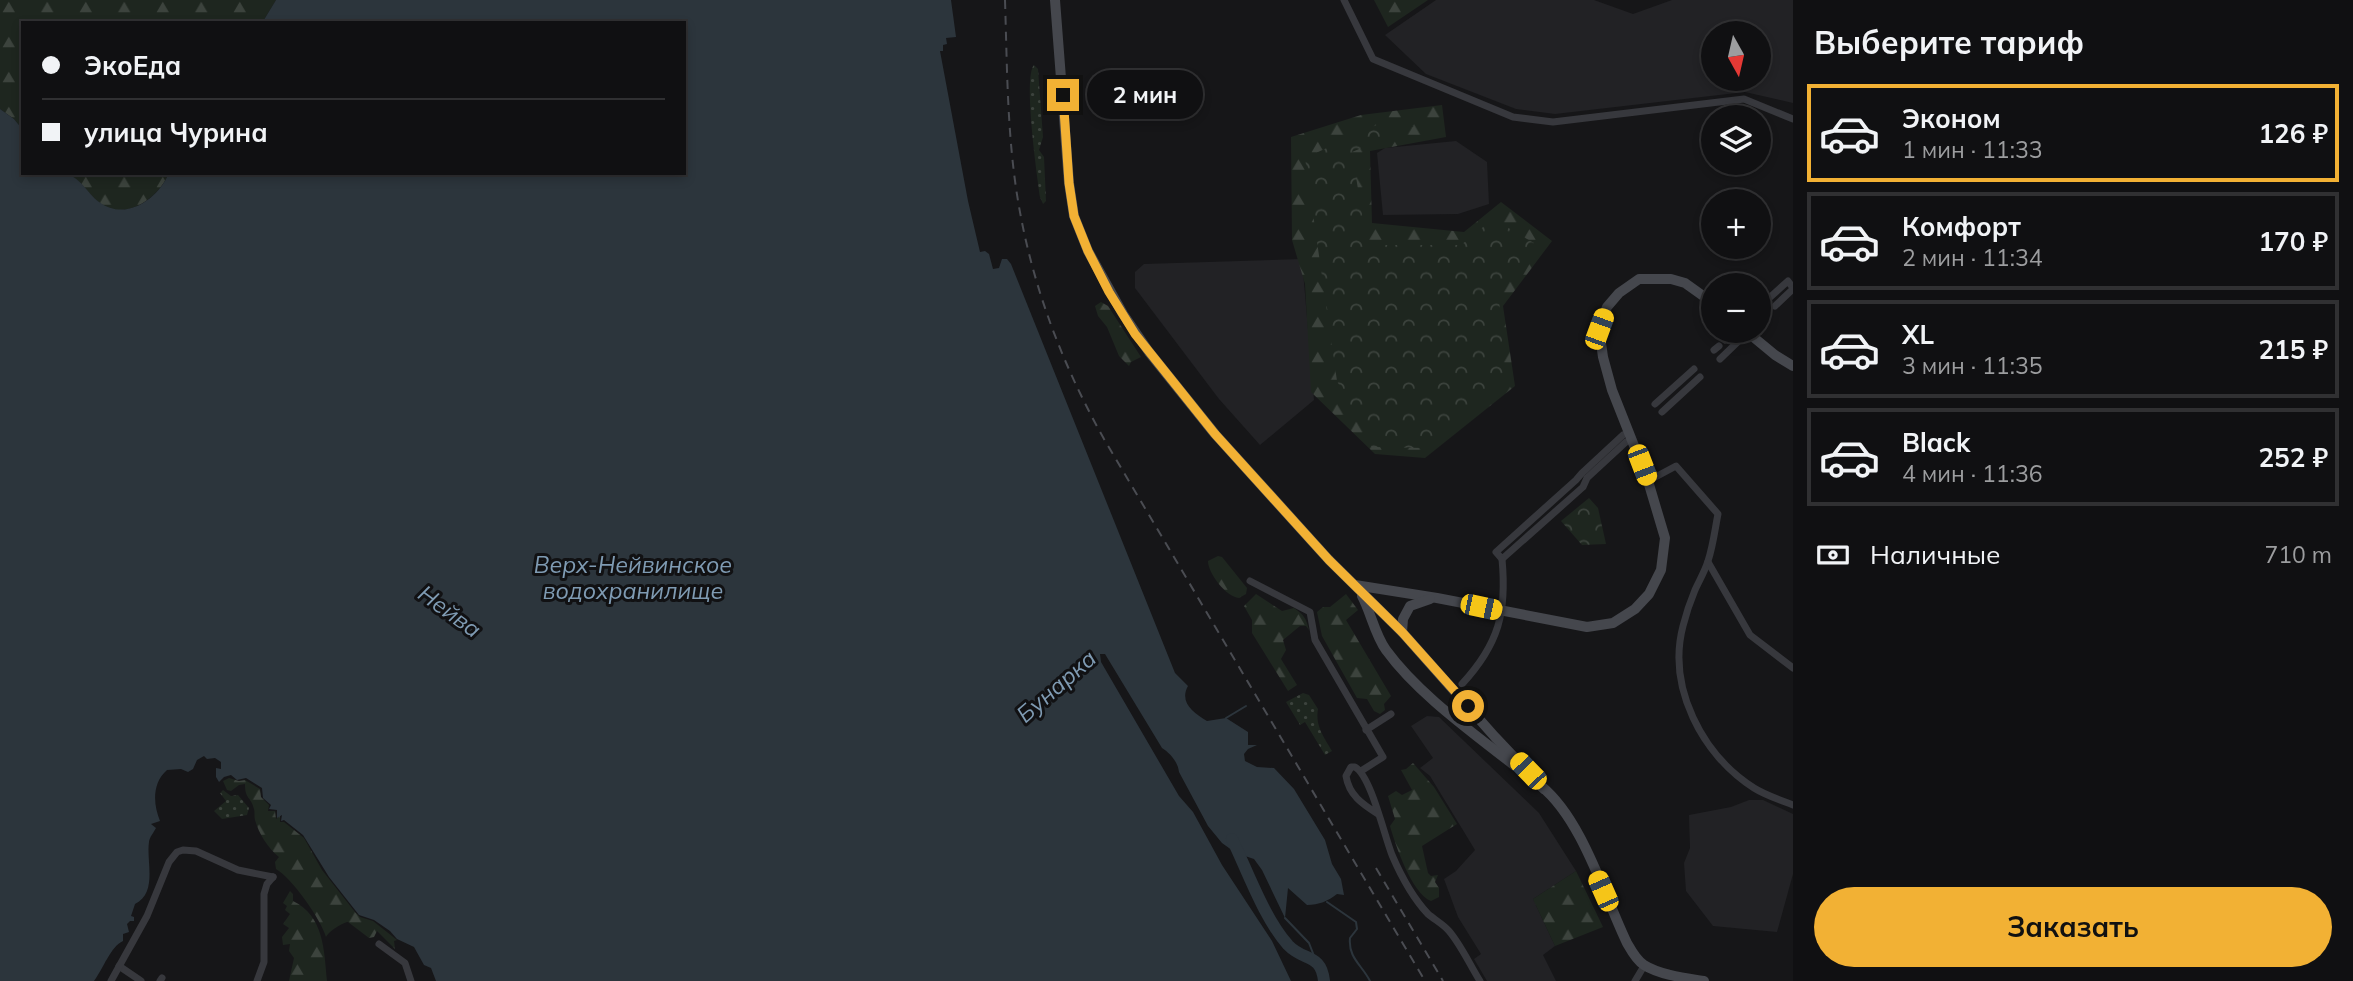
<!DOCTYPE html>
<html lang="ru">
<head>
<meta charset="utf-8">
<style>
	:root { --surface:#101012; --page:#1e1e20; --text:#f1f3f6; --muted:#9c9d9f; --line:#303032; --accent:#f2b134 }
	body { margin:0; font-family:Mulish,sans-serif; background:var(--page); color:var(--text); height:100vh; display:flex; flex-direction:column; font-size:26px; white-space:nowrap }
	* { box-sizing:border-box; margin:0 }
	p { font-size:23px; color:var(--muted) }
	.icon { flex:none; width:38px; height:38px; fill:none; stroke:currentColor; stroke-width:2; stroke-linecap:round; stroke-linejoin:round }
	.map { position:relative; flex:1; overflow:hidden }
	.sheet { display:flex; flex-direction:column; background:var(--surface); width:560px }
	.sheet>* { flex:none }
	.banner { position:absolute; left:21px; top:21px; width:665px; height:154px; border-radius:0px; box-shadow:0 4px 10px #0003,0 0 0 2px var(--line); display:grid; align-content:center; height:154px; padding:0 21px; background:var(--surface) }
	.needle { width:46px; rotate:172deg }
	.controls { position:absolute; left:1701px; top:21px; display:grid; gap:14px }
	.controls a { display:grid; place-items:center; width:70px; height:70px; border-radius:50%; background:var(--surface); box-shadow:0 4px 10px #0003,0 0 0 2px var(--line); font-size:35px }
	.end { position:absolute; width:32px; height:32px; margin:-16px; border:9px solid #f2b134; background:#111; box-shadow:0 0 0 4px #111 }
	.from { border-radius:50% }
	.bubble { position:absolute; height:49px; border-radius:24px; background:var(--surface); box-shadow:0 4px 10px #0003,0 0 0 2px var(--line); font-size:23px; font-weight:700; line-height:49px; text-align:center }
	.car { position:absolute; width:21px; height:42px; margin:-21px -10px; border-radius:9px; box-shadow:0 0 5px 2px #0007; background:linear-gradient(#f5c518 24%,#345 0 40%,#f5c518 0 76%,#345 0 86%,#f5c518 0) }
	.banner b { display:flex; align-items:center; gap:24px; height:66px; font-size:26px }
	.banner b+b { border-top:2px solid var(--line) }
	.banner i { width:18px; height:18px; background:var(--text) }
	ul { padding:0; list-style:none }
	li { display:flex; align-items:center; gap:21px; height:98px; margin:0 14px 10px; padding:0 7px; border:4px solid var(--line); border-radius:0px }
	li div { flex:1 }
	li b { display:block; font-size:26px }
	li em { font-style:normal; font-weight:700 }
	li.on { border-color:var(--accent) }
	li>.icon { width:63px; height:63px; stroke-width:1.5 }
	h2 { padding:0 21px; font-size:32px; line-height:84px }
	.pay { display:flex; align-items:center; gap:18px; height:77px; padding:0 21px; font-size:26px }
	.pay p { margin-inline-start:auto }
	.primary-button { display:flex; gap:14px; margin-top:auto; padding:14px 21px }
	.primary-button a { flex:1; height:80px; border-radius:42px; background:var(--accent); color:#111; font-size:28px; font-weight:700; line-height:80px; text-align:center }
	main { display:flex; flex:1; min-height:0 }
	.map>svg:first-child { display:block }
	.built { fill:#222225; fill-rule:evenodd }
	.grass { fill:url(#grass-dots) }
	.forest { fill:url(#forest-firs) }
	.park { fill:url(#park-crowns) }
	.water { fill:#2c353c }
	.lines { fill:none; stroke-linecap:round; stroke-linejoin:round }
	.stream { stroke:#2c353c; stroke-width:2 }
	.river { stroke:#2c353c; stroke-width:12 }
	.street { stroke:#37383d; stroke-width:7 }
	.secondary { stroke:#45474d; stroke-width:10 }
	.rail { stroke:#4a4c52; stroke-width:2; stroke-dasharray:9 7; stroke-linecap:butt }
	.route { stroke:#f2b134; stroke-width:9 }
	.labels { text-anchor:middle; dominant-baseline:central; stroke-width:6; stroke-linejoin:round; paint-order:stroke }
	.water-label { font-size:23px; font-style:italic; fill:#7f9bb3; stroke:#111113 }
</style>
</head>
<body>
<main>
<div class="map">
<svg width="1793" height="981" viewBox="0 0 1793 981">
	<defs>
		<pattern id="grass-dots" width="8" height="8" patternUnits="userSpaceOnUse" patternTransform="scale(1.75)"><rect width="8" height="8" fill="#1e261f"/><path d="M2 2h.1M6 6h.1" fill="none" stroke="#3c433d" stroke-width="1.8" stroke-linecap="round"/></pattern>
		<pattern id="forest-firs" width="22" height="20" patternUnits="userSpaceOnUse" patternTransform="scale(1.75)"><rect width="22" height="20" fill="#1e261f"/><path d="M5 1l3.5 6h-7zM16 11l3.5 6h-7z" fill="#3c433d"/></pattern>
		<pattern id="park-crowns" width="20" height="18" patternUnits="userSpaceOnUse" patternTransform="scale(1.75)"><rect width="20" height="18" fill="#1e261f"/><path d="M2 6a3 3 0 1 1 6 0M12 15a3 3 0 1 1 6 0" fill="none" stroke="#3c433d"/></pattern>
	</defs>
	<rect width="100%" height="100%" fill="#161618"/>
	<!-- built -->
	<g class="built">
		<path d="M 1436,0 L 1594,0 L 1633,14 L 1672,0 L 1793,0 L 1793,103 L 1745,92 L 1555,114 L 1516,109 L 1426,74 L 1385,35 ZM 1713,33 L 1759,33 L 1759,79 L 1713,79 Z"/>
		<path d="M 1456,141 L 1487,162 L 1489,204 L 1458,214 L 1383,215 L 1377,153 L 1385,148 Z"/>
		<path d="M 1302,259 L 1314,400 L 1260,445 L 1219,399 L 1135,288 L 1135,272 L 1144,264 Z"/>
		<path d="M 1427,716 L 1439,717 L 1539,813 L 1576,871 L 1533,899 L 1555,946 L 1543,955 L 1556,981 L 1487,981 L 1474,959 L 1481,954 L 1458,917 L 1444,879 L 1456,871 L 1475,850 L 1430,776 L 1420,768 L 1433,758 L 1411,726 Z"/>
		<path d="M 1749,800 L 1763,800 L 1793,814 L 1793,874 L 1777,932 L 1713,926 L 1686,891 L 1684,863 L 1690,848 L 1689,815 L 1731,807 Z"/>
	</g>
	<!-- grass -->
	<g class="grass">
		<path d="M 1034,65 L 1038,69 L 1043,137 L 1039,150 L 1044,157 L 1046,201 L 1043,204 L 1040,197 C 1037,175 1023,77 1034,65 Z"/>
		<path d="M 1303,693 L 1309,695 L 1318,709 C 1315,726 1324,737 1332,751 L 1325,755 L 1305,722 L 1300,725 L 1286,702 Z"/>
		<path d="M 223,790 L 231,796 L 238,795 L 249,808 L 247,815 L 222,819 L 214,811 L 226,801 L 220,793 Z"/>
	</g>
	<!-- forest -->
	<g class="forest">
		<path d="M 0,0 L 276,0 L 262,23 L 23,23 L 23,130 L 14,119 L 0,109 Z"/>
		<path d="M 1374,0 L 1428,0 L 1388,27 Z"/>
		<path d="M 1442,105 L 1446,137 L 1370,151 L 1372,223 L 1464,232 L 1501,202 L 1552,241 L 1503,306 L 1515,386 L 1425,458 L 1375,454 L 1311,392 L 1305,284 L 1292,240 L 1291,137 L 1361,115 Z"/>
		<path d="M 64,173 L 169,173 C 158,199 123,224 97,201 C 85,190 81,179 64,173 Z"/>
		<path d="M 1101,302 L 1108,306 L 1141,357 L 1131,362 L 1129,366 L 1119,356 L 1107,327 L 1098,316 L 1095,306 Z"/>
		<path d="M 1218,556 L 1222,557 L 1247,588 L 1246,594 L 1239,598 C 1226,597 1208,573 1208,561 Z"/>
		<path d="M 1256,594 L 1282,611 L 1294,608 C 1304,615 1306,618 1309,630 L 1306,626 L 1300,626 L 1283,640 L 1286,650 L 1281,659 L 1297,685 L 1288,691 L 1252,633 L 1252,620 L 1244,606 Z"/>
		<path d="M 1346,594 L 1358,610 L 1346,620 L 1391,696 L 1384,704 L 1385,710 L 1380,714 L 1374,711 L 1367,699 L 1357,698 L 1322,636 L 1317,612 L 1323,607 L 1330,607 Z"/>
		<path d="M 1413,763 L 1434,787 L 1457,824 L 1422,846 L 1428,873 L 1431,876 L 1438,875 L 1435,882 L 1439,888 L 1439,897 L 1431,901 C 1412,894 1395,844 1390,826 L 1395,819 L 1388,796 L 1396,791 L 1402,795 L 1412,790 L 1401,770 L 1406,769 Z"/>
		<path d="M 229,778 L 239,781 L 245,780 L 260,789 L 261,797 L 269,805 L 268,811 L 275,811 L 276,819 L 280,816 L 280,822 L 284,822 L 304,838 L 322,870 L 355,912 L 360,917 L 373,921 L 397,940 L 394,941 L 395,949 L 377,931 L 374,937 L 369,938 L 348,922 C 343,922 328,932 326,937 C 321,919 291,877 276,869 L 275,862 L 279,857 C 268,848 259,834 255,820 C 254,816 255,812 254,809 C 251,796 245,800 245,784 L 239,785 L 231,791 L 227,790 L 223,781 Z"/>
		<path d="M 1576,871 L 1603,927 L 1555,946 L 1533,899 Z"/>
		<path d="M 290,891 L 293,894 L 293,901 C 324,916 324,950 327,981 L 289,981 L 294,958 L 289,951 L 290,944 L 283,945 L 282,937 L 289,928 L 283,924 L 290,914 L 285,910 L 287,906 L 283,903 Z"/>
	</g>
	<!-- park -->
	<g class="park">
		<path d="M 1381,123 L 1414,126 L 1352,152 L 1367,245 L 1461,245 L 1493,219 L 1534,243 L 1499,298 L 1505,384 L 1424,448 L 1372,447 L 1337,381 L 1305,158 Z"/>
		<path d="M 1589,498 L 1598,508 L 1606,544 L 1582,545 L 1561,521 Z"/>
	</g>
	<!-- water -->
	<path class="water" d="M 276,0 L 951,0 L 956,37 L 946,38 L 947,44 L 943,45 L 943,51 L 940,51 L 968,201 L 980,252 L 985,251 L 989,254 L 993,269 L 999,268 L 1002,259 L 1007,259 L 1011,264 L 1175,673 L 1188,686 C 1179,702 1193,713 1207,721 L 1226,718 L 1248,732 L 1248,745 L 1257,745 L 1248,749 L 1244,754 L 1245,761 L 1257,767 L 1274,768 L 1294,789 L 1325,840 L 1332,864 L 1341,879 L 1344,895 L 1337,894 C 1328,901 1319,905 1307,905 L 1288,888 L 1285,918 L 1262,870 L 1254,859 L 1236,853 L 1222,843 L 1208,826 L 1179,772 C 1178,762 1170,753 1162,748 L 1105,654 L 1100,654 L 1101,662 L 1179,796 L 1193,812 L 1222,865 L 1272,941 L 1291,981 L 436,981 L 431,968 L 424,965 L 414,947 L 397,939 L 390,931 L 374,920 L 359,915 L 329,877 L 303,835 L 284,820 L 281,821 L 282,815 L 277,818 L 277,810 L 269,809 L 271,805 L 263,798 L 262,788 L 246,778 L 237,780 L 231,775 L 224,777 L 219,782 L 216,777 L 216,768 L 221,769 L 221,762 L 215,758 L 207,759 L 204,756 L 197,760 L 193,769 L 188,772 L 181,769 L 167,770 C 152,783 153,804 160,821 L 151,824 L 156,828 C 154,832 149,838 149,842 C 146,861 158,893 135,904 L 131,916 L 134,917 L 134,921 L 130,921 L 127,924 L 129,932 L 123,934 L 123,941 C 111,946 103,969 94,981 L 0,981 L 0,109 L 14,119 L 23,130 L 23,173 C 36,173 54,170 67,174 C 82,179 87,193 99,202 C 126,222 158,199 169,173 L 684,173 L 684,23 L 262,23 Z"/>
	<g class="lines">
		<!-- stream -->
		<g class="stream">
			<path d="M 1226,718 L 1246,706"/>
			<path d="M 1327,902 L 1356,922 L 1357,929 L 1350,938 C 1348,958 1362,965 1370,981"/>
			<path d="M 1285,918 L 1309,943 L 1316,961"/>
		</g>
		<!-- river -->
		<path class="river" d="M 1232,839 C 1248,872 1264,918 1288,945 C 1304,962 1321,953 1324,981"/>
		<!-- street -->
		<g class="street">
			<path d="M 1344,0 L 1373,59 L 1513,117 L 1553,122 L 1744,99 L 1793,119"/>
			<path d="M 1767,300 L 1788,281 L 1793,288"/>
			<path d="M 1775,306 L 1793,289"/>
			<path d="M 1725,340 L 1735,331"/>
			<path d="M 1714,350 L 1719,346"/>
			<path d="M 1720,359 L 1748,332"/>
			<path d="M 1655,404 L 1694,369"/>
			<path d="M 1662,412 L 1700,377"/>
			<path d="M 1623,435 L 1582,473 L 1576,480 L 1496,552 L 1502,559 L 1583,487 L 1587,478 L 1626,442"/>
			<path d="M 1648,481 L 1676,466 L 1718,514 C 1715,529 1713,546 1708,561 C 1705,571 1699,581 1695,590 C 1690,602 1686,614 1683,626 C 1667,687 1702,755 1754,788 C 1765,795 1780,800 1793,805"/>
			<path d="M 1708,562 L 1750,635 L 1793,668"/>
			<path d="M 1250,581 L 1310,612 L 1315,640 L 1383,757 L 1361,771"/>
			<path d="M 1462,684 C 1499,644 1507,612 1502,559"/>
			<path d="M 1366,730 L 1391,714"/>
			<path d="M 1378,814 C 1362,804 1349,795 1346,776 L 1351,767 L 1355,767 C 1371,776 1384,835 1392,855 C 1401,876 1412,897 1428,914 C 1435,920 1443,924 1449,931 C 1461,945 1470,965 1480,981"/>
			<path d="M 379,944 L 405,963 L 411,981"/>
			<path d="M 119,966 L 141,981"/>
			<path d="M 111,981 L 147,916 L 169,862 L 177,852 L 183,850 L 196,851 L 238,870 L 273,877"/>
			<path d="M 160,981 L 162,978"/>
			<path d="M 257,981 L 264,962 L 264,894 L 267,884 L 273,877"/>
			<path d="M 1635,981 L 1644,966"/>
		</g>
		<!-- secondary -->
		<g class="secondary">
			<path d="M 1055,0 L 1069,183 L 1074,216 L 1088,251 L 1123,314 L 1149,352 L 1215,434 L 1329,560 L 1402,632 L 1495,737 L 1544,789"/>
			<path d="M 1746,331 L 1775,355 L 1793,366"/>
			<path d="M 1355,585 L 1437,598 L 1587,627 L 1613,623 L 1635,609 L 1649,594 L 1661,570 L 1665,538 L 1648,481 L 1612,390 L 1603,357 L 1599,329 L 1607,307 L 1619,293 L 1639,279 L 1671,279 L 1685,283 L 1713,303"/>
			<path d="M 1362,596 C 1371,613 1375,635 1386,650 C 1418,694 1472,732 1515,766"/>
			<path d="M 1402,632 L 1403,619 L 1410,606 L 1430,599"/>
			<path d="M 1541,786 C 1582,819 1604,895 1627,943 C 1631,950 1636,960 1644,965 C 1660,975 1685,978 1704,981"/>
		</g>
		<!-- rail -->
		<g class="rail">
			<path d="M 1005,0 C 1007,62 1007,126 1016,188 C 1029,277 1060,361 1104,439 L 1425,981"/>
			<path d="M 1376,868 L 1443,981"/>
		</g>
	</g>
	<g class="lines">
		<!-- route -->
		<path class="route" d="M 1063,95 L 1069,183 L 1074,216 L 1088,251 L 1109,292 L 1135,334 L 1215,434 L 1329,560 L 1402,632 L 1468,706"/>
	</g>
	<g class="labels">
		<!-- water labels -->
		<g class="water-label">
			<text x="633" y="564">Верх-Нейвинское<tspan x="633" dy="26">водохранилище</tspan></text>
			<text transform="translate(450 611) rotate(36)">Нейва</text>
			<text transform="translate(1056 686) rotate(-41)">Бунарка</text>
		</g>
	</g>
</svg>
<div class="controls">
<a><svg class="needle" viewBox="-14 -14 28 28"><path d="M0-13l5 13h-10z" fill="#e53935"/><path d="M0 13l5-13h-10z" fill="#9c9d9f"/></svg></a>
<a><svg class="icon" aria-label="layers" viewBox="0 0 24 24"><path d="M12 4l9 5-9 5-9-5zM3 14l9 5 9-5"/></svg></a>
<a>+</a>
<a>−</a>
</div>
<i class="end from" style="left:1468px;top:706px"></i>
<i class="end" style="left:1063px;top:95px"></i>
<div class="bubble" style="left:1087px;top:70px;width:116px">2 мин</div>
<i class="car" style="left:1599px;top:329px;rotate:20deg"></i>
<i class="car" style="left:1642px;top:465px;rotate:159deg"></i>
<i class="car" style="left:1481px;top:607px;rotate:102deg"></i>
<i class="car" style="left:1528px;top:771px;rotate:316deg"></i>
<i class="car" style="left:1603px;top:891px;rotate:336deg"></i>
<div class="banner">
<b><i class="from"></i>ЭкоЕда</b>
<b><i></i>улица Чурина</b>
</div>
</div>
<section class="sheet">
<h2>Выберите тариф</h2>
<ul>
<li class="on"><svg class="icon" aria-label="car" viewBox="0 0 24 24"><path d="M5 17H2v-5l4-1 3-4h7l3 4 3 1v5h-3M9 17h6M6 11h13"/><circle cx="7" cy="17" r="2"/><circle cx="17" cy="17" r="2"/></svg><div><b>Эконом</b><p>1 мин · 11:33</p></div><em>126 ₽</em></li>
<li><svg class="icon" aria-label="car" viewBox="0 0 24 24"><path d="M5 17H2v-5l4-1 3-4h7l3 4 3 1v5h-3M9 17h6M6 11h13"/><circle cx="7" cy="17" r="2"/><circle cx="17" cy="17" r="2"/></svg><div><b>Комфорт</b><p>2 мин · 11:34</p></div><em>170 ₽</em></li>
<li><svg class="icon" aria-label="car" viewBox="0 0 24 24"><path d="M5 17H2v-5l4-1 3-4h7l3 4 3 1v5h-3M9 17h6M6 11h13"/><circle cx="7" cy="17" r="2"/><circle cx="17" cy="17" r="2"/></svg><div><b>XL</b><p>3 мин · 11:35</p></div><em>215 ₽</em></li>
<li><svg class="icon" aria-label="car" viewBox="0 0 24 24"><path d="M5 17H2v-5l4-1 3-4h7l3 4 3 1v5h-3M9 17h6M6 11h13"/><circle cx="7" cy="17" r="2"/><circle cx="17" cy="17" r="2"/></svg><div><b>Black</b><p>4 мин · 11:36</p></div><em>252 ₽</em></li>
</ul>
<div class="pay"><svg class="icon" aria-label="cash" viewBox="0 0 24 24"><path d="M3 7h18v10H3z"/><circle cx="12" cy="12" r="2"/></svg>Наличные<p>710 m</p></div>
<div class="primary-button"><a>Заказать</a></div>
</section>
</main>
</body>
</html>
